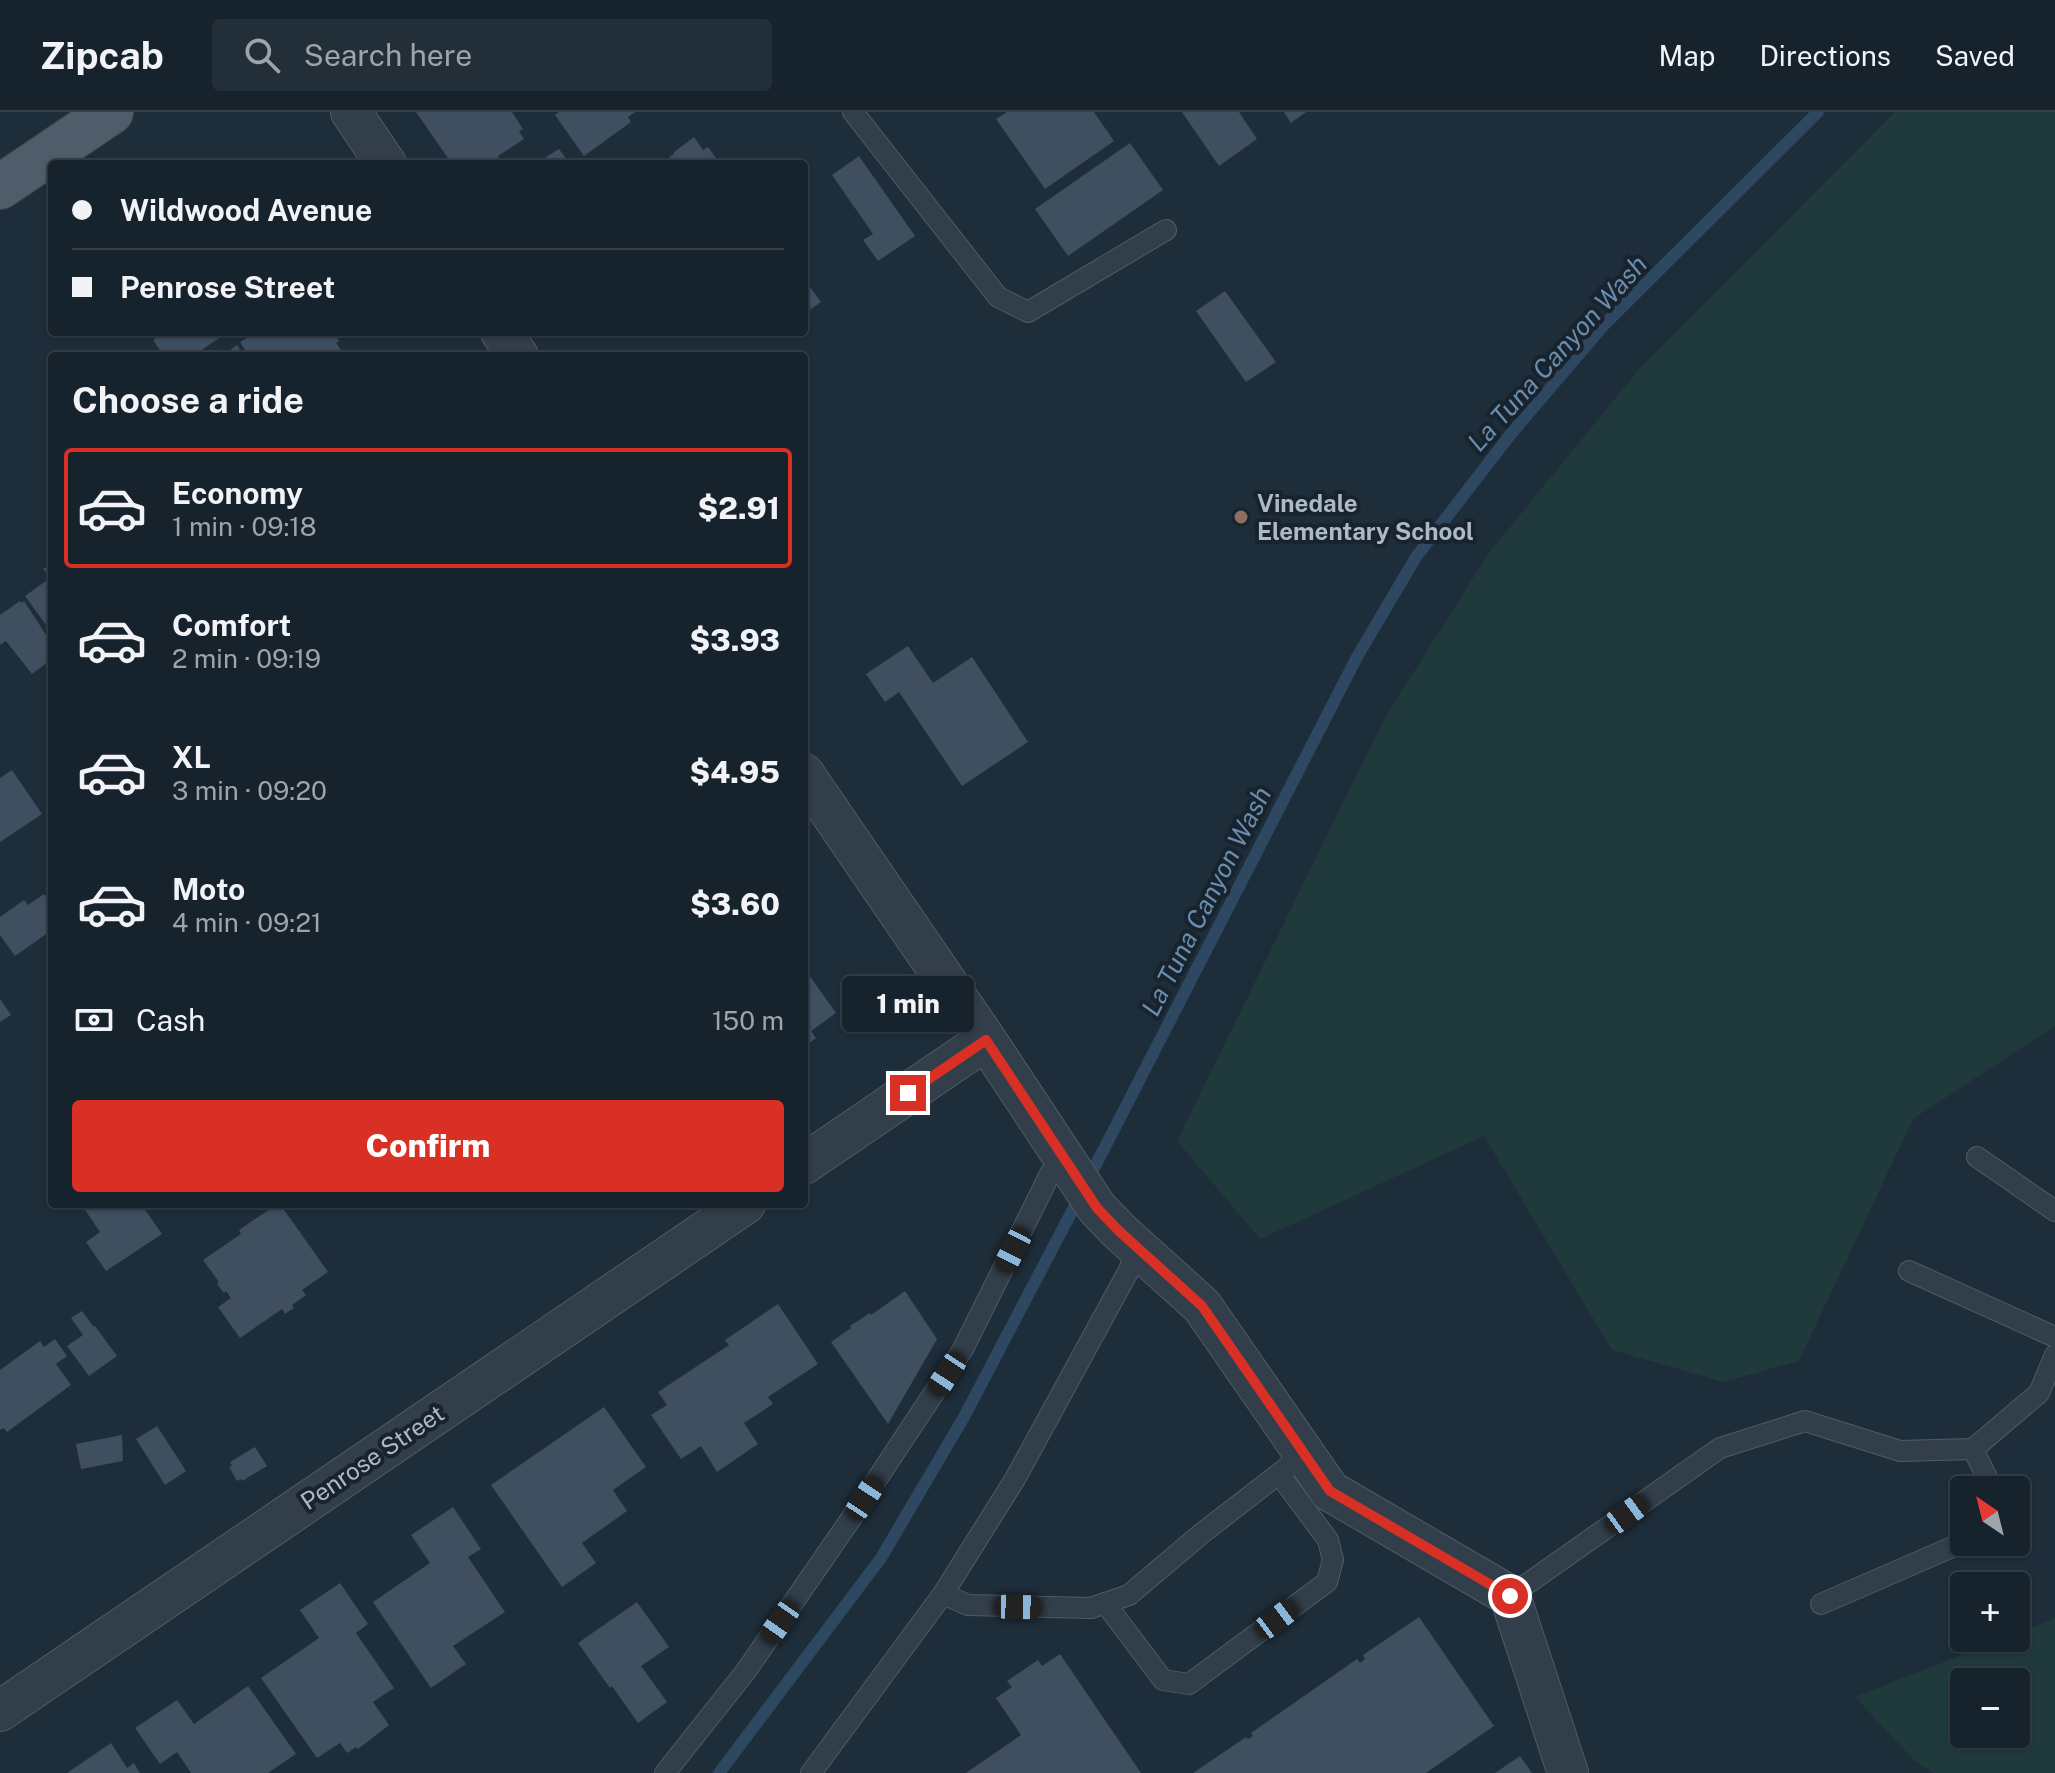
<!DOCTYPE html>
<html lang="en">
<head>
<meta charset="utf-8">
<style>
	:root { --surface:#16222c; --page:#232f38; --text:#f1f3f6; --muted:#9ea4a9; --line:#353f48; --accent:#d93025 }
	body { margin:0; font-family:"Public Sans",sans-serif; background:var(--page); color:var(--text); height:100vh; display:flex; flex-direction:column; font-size:30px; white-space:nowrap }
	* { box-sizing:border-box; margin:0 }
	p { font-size:26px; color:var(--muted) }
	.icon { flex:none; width:44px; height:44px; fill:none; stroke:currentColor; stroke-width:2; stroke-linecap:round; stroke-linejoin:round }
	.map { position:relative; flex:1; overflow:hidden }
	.drawer { position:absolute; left:48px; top:240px; width:760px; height:856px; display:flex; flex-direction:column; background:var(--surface); border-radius:8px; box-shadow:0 2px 6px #0004,0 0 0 2px var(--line) }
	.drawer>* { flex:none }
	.hud { position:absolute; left:48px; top:48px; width:760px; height:176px; border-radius:8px; box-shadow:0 2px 6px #0004,0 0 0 2px var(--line); display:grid; align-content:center; height:176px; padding:0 24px; background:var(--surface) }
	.needle { width:52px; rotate:325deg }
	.buttons { position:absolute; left:1950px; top:1364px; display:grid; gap:16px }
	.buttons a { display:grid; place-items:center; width:80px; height:80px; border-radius:8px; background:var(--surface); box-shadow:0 2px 6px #0004,0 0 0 2px var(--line); font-size:40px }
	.end { position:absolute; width:36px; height:36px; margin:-18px; border:10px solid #d93025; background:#fff; box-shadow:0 0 0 4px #fff }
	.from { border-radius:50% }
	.bubble { position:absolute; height:56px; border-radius:8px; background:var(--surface); box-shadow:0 2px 6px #0004,0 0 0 2px var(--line); font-size:26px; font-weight:800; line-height:56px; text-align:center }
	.car { position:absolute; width:24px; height:48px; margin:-24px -12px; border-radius:10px; box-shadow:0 0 6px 2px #0007; background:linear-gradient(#222 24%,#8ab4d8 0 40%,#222 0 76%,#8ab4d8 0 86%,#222 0) }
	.hud b { display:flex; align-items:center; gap:28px; height:76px; font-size:30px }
	.hud b+b { border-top:2px solid var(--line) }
	.hud i { width:20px; height:20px; background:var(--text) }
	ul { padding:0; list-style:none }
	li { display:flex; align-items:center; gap:24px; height:120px; margin:0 16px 12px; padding:0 8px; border:4px solid transparent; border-radius:8px }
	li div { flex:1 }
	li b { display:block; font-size:30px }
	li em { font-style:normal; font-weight:800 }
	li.current { border-color:var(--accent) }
	li>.icon { width:72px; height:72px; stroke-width:1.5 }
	h2 { padding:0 24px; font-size:36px; line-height:96px }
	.pay { display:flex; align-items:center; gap:20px; height:88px; padding:0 24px; font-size:30px }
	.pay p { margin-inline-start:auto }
	.primary-button { display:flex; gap:16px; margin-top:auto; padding:16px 24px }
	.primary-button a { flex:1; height:92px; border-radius:8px; background:var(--accent); color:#fff; font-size:32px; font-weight:800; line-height:92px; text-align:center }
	header { display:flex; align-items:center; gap:48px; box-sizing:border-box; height:112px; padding:0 40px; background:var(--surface); border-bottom:2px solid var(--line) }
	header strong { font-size:38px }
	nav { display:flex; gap:44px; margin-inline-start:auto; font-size:28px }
	.search { width:560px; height:72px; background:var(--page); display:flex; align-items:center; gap:20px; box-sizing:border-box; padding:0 28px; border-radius:8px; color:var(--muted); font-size:30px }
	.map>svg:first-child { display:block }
	.green { fill:#203a3b; fill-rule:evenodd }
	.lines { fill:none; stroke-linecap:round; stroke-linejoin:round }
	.stream { stroke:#2e4861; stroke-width:12 }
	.building { fill:#3f4f5f }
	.lane-casing { stroke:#4f5c68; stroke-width:22 }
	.street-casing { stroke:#4f5c68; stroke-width:42 }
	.primary-casing { stroke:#3e4a56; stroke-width:46 }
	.lane { stroke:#323e4a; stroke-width:20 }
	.street { stroke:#323e4a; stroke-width:40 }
	.primary { stroke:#4f5d6a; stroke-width:44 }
	.route { stroke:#d93025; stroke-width:10 }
	.education-dot { fill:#8d6e63; stroke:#18232e; stroke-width:3 }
	.labels { text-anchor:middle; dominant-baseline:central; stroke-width:8; stroke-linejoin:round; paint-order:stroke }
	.poi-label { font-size:24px; font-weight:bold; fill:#acb9c7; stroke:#18232e; text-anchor:start }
	.street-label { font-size:24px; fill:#acb9c7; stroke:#18232e }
	.water-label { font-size:26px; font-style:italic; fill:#698dae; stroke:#18232e }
</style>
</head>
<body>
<header>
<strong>Zipcab</strong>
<div class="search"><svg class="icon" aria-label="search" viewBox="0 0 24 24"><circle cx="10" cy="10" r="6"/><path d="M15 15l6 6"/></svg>Search here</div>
<nav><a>Map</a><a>Directions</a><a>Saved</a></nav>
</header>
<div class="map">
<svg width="2055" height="1661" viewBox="0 0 2055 1661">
	<rect width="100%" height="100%" fill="#1e2d3a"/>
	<!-- green -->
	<g class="green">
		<path d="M 1895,0 L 2055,0 L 2055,914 L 1913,1007 L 1799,1249 L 1723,1270 L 1612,1238 L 1484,1024 L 1260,1127 L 1177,1029 L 1383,609 L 1488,442 L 1640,256 Z"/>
		<path d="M 2055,1506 L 2055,1661 L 1934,1661 L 1915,1649 L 1855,1585 L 2005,1526 L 2016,1526 L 2016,1522 ZM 1964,1570 L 2016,1570 L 2016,1622 L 1964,1622 Z"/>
	</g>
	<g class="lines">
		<!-- stream -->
		<g class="stream">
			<path d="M 1088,1068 L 1357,545 L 1416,445 L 1510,323 L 1604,213 L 1818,0"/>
			<path d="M 719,1661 L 881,1446 L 964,1305 L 1080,1084"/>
		</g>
	</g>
	<!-- building -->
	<g class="building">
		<path d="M 416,0 L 512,0 L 523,17 L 519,19 L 524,27 L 498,44 L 503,52 L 452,52 Z"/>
		<path d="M 559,0 L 635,0 L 628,5 L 631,10 L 584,44 L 555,3 Z"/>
		<path d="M 1007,0 L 1094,0 L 1114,29 L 1045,77 L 996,7 Z"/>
		<path d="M 1182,0 L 1239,0 L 1257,27 L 1219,54 Z"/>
		<path d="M 1284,0 L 1306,0 L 1291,11 Z"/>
		<path d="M 694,25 L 703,38 L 708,35 L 718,49 L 714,52 L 674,52 L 669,45 L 674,42 L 673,41 Z"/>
		<path d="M 1130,31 L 1163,78 L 1068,144 L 1035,97 Z"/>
		<path d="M 559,37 L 570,52 L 535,52 Z"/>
		<path d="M 859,44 L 915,124 L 878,149 L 863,128 L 873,122 L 832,63 Z"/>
		<path d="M 804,167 L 821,190 L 804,202 Z"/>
		<path d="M 1225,179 L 1276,250 L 1246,270 L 1196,199 Z"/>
		<path d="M 165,220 L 228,220 L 193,244 L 164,244 L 153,228 Z"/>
		<path d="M 252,220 L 333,220 L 339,229 L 336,231 L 345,244 L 249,244 L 240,230 L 253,222 Z"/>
		<path d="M 237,233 L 244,244 L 222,244 Z"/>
		<path d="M 52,451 L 52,521 L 25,484 L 50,466 L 43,457 Z"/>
		<path d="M 20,489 L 22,491 L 24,489 L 52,532 L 52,547 L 32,562 L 6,529 L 0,533 L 0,503 Z"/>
		<path d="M 908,534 L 933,571 L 972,545 L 1028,630 L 962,674 L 899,580 L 885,590 L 866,562 Z"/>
		<path d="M 12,658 L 42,702 L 0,730 L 0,666 Z"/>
		<path d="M 44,782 L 52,793 L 52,818 L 15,844 L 0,823 L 0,805 L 24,788 L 28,793 Z"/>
		<path d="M 804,856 L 836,901 L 811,919 L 816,926 L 804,935 Z"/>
		<path d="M 0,887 L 11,903 L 0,910 Z"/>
		<path d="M 81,1092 L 141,1092 L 162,1122 L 106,1159 L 86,1130 L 100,1120 Z"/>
		<path d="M 277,1092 L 280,1092 L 328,1160 L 302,1178 L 306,1183 L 292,1193 L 294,1196 L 285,1202 L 282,1197 L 240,1226 L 218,1195 L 231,1186 L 226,1179 L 224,1181 L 217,1172 L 219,1170 L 203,1148 L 241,1122 L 239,1118 Z"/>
		<path d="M 905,1179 L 937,1227 L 888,1312 L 831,1230 L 851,1216 L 850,1214 L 870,1201 L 871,1203 Z"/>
		<path d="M 778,1192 L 818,1252 L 768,1285 L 773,1292 L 744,1311 L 758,1332 L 717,1360 L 701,1334 L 681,1347 L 651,1303 L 667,1293 L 658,1280 L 729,1233 L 725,1228 Z"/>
		<path d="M 82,1199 L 94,1215 L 95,1214 L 117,1244 L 89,1264 L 67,1234 L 83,1223 L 71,1206 Z"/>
		<path d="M 55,1227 L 67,1244 L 56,1252 L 71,1273 L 7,1320 L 4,1316 L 0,1318 L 0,1258 L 40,1229 L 44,1235 Z"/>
		<path d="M 604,1295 L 646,1355 L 613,1378 L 627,1399 L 582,1431 L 596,1451 L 562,1475 L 491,1373 Z"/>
		<path d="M 157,1314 L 186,1359 L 165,1373 L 136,1327 Z"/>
		<path d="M 122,1323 L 123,1349 L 81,1357 L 76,1332 Z"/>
		<path d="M 255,1335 L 267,1354 L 242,1369 L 241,1367 L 237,1369 L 229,1355 L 232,1354 L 230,1350 Z"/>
		<path d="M 453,1395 L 481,1437 L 468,1445 L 505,1500 L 453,1534 L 466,1552 L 431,1576 L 373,1490 L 430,1451 L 411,1423 Z"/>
		<path d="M 340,1471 L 368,1512 L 356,1521 L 394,1576 L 373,1590 L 389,1613 L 358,1637 L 356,1635 L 347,1641 L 340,1631 L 317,1646 L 261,1566 L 319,1526 L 300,1498 Z"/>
		<path d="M 637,1490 L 669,1535 L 641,1554 L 667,1590 L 638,1611 L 612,1574 L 610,1576 L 578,1531 Z"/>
		<path d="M 1419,1505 L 1494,1614 L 1426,1661 L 1193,1661 L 1246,1625 L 1248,1627 L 1253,1624 L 1251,1621 L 1357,1547 L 1360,1551 L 1365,1547 L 1363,1543 Z"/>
		<path d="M 1060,1542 L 1141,1661 L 966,1661 L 1021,1623 L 996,1586 L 1012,1575 L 1007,1569 L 1038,1548 L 1042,1554 Z"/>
		<path d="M 248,1574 L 296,1642 L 268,1661 L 191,1661 L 177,1640 L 160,1652 L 135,1616 L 177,1588 L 194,1612 Z"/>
		<path d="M 111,1631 L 127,1656 L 134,1651 L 140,1661 L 67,1661 Z"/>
		<path d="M 1520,1644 L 1532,1661 L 1495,1661 Z"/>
	</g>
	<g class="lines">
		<defs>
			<g id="lane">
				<path d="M 853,0 L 998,185 L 1028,200 L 1166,118"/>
				<path d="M 1977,1045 L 2055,1099"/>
				<path d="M 1909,1159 L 2055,1225"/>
				<path d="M 1973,1337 L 1993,1378"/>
				<path d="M 943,1482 L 968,1493 L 1091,1496 L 1129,1483 L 1201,1422 L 1289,1354"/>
				<path d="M 1510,1484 L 1720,1336 L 1805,1309 L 1900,1339 L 1973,1337 L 2039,1281 L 2055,1243"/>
				<path d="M 1105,1491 L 1163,1568 L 1189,1572 L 1327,1470 L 1333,1448 L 1328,1428 L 1279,1362"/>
				<path d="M 1821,1492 L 1964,1430"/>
				<path d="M 665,1661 L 746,1559 L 848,1411 L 963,1237 L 1050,1062 L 1063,1046"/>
				<path d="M 811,1661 L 943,1482 L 1015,1367 L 1129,1158 L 1137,1135"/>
			</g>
			<g id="street">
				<path d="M 351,0 L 386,52"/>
				<path d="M 501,220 L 518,244"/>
				<path d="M 804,662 L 986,928 L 1097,1096 L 1119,1119 L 1202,1194 L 1330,1379 L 1510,1484 L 1568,1661"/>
				<path d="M 804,1052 L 986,928"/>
				<path d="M 0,1599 L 745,1092"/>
			</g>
			<path id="primary" d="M 0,75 L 111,0"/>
		</defs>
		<!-- lane casing -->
		<use href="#lane" class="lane-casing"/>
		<!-- street casing -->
		<use href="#street" class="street-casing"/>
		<!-- primary casing -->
		<use href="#primary" class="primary-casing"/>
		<!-- lane -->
		<use href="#lane" class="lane"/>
		<!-- street -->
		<use href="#street" class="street"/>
		<!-- primary -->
		<use href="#primary" class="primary"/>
	</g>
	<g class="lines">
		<!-- route -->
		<path class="route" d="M 908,981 L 986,928 L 1097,1096 L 1119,1119 L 1202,1194 L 1330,1379 L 1510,1484"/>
	</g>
	<!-- markers -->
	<circle class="education-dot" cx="1241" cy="405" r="8"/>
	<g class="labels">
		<!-- poi labels -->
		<g class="poi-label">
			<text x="1257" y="391">Vinedale<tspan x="1257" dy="28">Elementary School</tspan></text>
		</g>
		<!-- street labels -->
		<g class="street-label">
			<text transform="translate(372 1345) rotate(-34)">Penrose Street</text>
		</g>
		<!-- water labels -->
		<g class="water-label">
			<text transform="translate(1557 241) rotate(-48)">La Tuna Canyon Wash</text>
			<text transform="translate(1206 789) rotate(-63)">La Tuna Canyon Wash</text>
		</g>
	</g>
</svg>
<div class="buttons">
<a><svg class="needle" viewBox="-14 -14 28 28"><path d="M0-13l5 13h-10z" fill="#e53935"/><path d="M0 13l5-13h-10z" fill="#9ea4a9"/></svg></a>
<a>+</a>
<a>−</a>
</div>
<i class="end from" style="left:1510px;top:1484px"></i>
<i class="end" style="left:908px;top:981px"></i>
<div class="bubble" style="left:842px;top:864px;width:132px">1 min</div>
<i class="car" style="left:1013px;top:1138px;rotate:207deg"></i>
<i class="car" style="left:947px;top:1262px;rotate:213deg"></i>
<i class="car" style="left:865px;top:1386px;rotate:33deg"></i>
<i class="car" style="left:1627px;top:1402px;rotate:54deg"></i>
<i class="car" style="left:1018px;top:1495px;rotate:91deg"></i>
<i class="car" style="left:1277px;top:1507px;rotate:53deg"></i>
<i class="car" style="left:780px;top:1510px;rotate:215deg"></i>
<div class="hud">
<b><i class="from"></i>Wildwood Avenue</b>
<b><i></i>Penrose Street</b>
</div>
<section class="drawer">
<h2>Choose a ride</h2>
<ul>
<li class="current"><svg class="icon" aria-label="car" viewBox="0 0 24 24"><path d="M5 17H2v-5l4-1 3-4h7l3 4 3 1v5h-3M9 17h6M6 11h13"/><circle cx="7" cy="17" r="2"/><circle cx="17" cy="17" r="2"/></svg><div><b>Economy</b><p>1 min · 09:18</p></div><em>$2.91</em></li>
<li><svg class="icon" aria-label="car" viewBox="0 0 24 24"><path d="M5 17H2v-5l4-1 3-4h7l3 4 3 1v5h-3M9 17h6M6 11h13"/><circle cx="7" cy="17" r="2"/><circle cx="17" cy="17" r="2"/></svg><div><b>Comfort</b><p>2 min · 09:19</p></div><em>$3.93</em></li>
<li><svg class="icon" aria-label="car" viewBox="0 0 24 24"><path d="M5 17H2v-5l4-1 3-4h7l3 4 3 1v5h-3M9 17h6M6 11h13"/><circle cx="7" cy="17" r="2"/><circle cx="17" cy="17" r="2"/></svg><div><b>XL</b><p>3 min · 09:20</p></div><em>$4.95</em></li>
<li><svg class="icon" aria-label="car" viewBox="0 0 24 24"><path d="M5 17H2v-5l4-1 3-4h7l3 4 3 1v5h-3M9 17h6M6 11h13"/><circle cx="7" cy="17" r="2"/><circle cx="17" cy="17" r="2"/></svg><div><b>Moto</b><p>4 min · 09:21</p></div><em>$3.60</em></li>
</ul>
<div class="pay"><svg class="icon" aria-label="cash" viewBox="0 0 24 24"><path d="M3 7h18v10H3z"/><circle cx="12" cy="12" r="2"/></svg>Cash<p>150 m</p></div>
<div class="primary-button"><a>Confirm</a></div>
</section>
</div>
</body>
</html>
